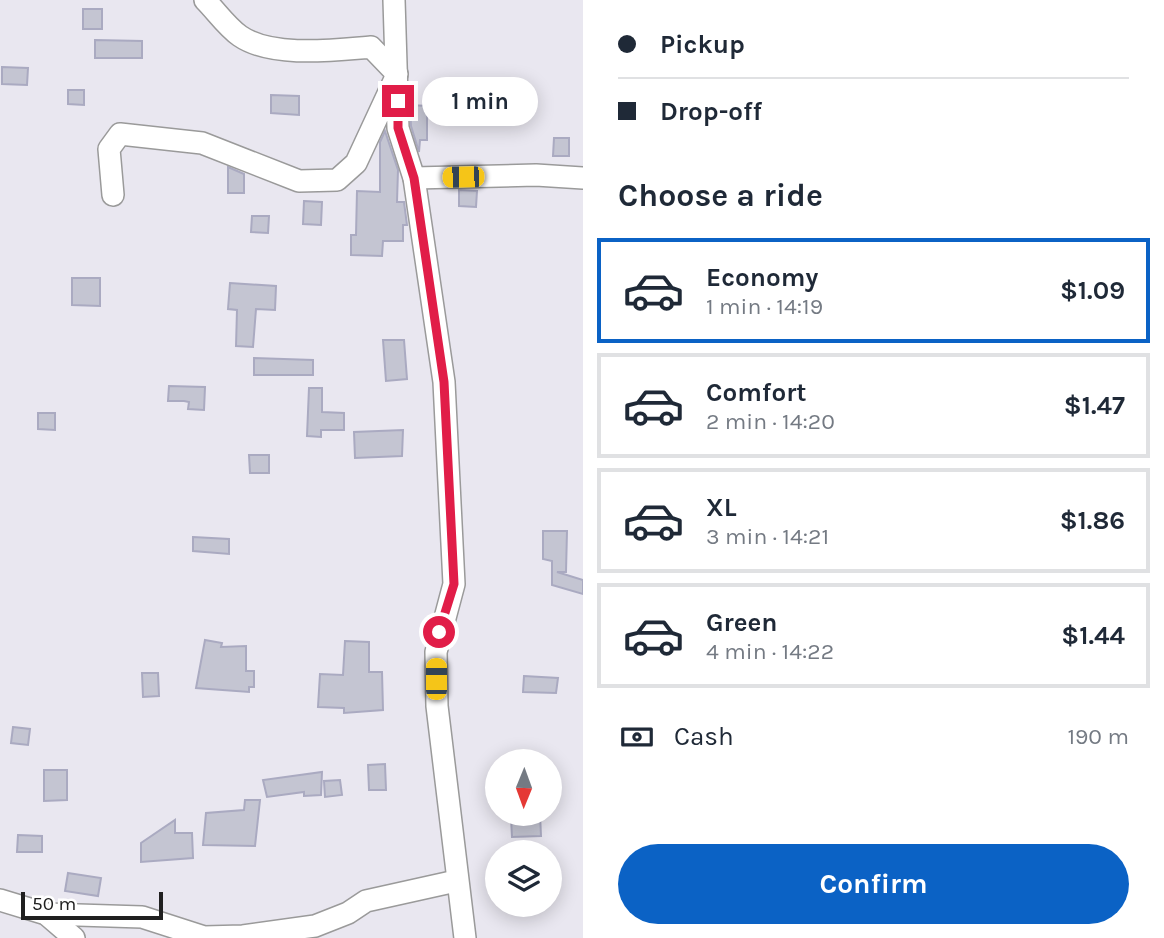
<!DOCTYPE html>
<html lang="en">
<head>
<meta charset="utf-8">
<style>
	:root { --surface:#fff; --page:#f6f6f7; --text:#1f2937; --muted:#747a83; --line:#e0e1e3; --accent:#0b62c5 }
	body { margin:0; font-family:Karla,sans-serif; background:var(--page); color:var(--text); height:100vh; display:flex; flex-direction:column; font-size:26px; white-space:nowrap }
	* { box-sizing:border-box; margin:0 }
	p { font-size:23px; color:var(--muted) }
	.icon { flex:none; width:38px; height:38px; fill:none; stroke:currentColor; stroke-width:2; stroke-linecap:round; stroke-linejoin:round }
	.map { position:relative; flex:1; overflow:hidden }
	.side { display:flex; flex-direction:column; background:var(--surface); width:581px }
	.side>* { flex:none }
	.hud { display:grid; align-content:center; height:154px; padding:0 35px; background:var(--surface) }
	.needle { width:46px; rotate:181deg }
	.fabs { position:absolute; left:485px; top:749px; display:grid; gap:14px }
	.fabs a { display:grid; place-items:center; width:77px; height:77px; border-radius:50%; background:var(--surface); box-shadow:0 4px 18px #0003; font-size:35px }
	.scale { position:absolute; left:21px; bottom:18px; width:142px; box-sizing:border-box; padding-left:7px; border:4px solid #202020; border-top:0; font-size:19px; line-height:24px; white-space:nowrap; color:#202020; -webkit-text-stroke:5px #fff; paint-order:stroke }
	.end { position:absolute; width:32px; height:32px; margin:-16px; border:9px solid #e11d48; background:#fff; box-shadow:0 0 0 4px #fff }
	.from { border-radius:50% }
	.bubble { position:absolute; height:49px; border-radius:24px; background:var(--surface); box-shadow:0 4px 18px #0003; font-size:23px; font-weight:700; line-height:49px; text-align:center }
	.car { position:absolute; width:21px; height:42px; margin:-21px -10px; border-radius:9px; box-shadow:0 0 5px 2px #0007; background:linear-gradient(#f5c518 24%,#345 0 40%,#f5c518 0 76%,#345 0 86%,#f5c518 0) }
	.hud b { display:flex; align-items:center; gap:24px; height:66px; font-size:26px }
	.hud b+b { border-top:2px solid var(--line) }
	.hud i { width:18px; height:18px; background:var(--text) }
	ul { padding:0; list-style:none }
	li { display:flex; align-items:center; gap:21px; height:105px; margin:0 14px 10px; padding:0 21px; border:4px solid var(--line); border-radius:0px }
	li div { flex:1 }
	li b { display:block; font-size:26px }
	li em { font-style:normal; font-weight:700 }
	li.selected { border-color:var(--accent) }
	li>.icon { width:63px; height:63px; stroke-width:1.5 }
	h2 { padding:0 35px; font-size:32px; line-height:84px }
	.pay { display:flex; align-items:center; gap:18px; height:77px; padding:0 35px; font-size:26px }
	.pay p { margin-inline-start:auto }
	.primary-button { display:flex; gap:14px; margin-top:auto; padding:14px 35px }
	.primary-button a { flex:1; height:80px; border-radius:42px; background:var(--accent); color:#fff; font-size:28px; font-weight:700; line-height:80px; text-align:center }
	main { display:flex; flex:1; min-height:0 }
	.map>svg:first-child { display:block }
	.building { fill:#c4c5d2; stroke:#aaaac1; stroke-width:2 }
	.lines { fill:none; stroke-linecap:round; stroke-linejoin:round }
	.street-casing { stroke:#9a9a9a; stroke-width:24 }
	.street { stroke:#fff; stroke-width:21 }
	.route { stroke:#e11d48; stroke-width:9 }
</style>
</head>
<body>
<main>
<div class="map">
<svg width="583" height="938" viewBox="0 0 583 938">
	<rect width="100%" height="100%" fill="#e9e7f0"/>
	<!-- building -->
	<g class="building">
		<rect x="83" y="9" width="19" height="20"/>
		<path d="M 95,40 L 142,41 L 142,58 L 95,58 Z"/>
		<path d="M 2,67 L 28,68 L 27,85 L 2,84 Z"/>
		<path d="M 68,90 L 84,90 L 84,105 L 68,104 Z"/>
		<path d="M 271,95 L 299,96 L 299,115 L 271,113 Z"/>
		<path d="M 410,105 L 427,106 L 427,140 L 420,140 L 419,152 L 411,126 Z"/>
		<path d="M 385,131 L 398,170 L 397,202 L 404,202 L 407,225 L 403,225 L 403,241 L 383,241 L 382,256 L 351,255 L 351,235 L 356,235 L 357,191 L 380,192 L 380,142 Z"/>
		<path d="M 554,138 L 569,138 L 569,156 L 553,156 Z"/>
		<path d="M 228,167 L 244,174 L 244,193 L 228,193 Z"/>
		<path d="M 459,190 L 477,191 L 476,207 L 459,206 Z"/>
		<path d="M 304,201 L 322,202 L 321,225 L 303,224 Z"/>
		<path d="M 252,216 L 269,216 L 268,233 L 251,232 Z"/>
		<path d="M 72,278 L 100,278 L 100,306 L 72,305 Z"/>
		<path d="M 230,283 L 276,286 L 275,310 L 256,309 L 253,347 L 236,346 L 237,310 L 228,309 Z"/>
		<path d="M 383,340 L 404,340 L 407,379 L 386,381 Z"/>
		<path d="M 254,358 L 313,360 L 313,375 L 254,375 Z"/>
		<path d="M 169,386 L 205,387 L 204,410 L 188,409 L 189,402 L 184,401 L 168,401 Z"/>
		<path d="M 309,388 L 322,388 L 322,412 L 344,413 L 344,430 L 321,430 L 321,437 L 307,436 Z"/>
		<path d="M 38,413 L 55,413 L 55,430 L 38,429 Z"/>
		<path d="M 403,430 L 402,456 L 355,458 L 354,432 Z"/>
		<path d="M 249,455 L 269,455 L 269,473 L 250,473 Z"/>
		<path d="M 543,531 L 567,531 L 566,572 L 557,572 L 583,580 L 583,594 L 552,585 L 552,561 L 543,559 Z"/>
		<path d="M 193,537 L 229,539 L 229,554 L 193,551 Z"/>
		<path d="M 205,640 L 222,643 L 221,647 L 246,646 L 246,671 L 254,671 L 254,687 L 249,687 L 249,692 L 196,688 Z"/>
		<path d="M 345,641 L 369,642 L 369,672 L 382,672 L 383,710 L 344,713 L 344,708 L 318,707 L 320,674 L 343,675 Z"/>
		<path d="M 142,673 L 158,673 L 159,696 L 143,697 Z"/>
		<path d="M 524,676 L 558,678 L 556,693 L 523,692 Z"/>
		<path d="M 13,727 L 30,729 L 28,745 L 11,743 Z"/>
		<path d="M 385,764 L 386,790 L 369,790 L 368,765 Z"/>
		<path d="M 44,770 L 67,770 L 67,800 L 44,801 Z"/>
		<path d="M 322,772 L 321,795 L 304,796 L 304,792 L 267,797 L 263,780 Z"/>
		<path d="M 340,780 L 342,795 L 325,797 L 324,781 Z"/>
		<path d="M 245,800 L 260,800 L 255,846 L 203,845 L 206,813 L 244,810 Z"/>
		<path d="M 523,814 L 540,814 L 541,836 L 512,837 L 511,818 L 523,818 Z"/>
		<path d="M 175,820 L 175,833 L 192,833 L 193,858 L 141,862 L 141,843 Z"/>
		<path d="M 18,835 L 42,836 L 42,852 L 17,852 Z"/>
		<path d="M 68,873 L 101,878 L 98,896 L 65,891 Z"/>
	</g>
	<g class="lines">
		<defs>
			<g id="street">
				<path d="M 205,0 C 216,11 227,27 240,36 C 272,58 334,50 371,47 L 397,74"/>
				<path d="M 394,0 L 398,128 L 414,178 L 444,382 L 454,584 L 436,652 L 437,706 L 465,938"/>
				<path d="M 414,178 L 536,175 L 583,178"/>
				<path d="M 113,195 L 109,149 L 120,134 L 202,143 L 299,181 L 337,180 L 356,163 L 395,79"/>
				<path d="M 0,900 L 46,914 L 74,938"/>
				<path d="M 46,914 L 142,917 L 204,937 L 243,936 L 315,926 L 348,913 L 366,901 L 456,881"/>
			</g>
		</defs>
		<!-- street casing -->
		<use href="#street" class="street-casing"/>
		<!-- street -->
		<use href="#street" class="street"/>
	</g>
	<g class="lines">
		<!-- route -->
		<path class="route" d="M 398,101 L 398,128 L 414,178 L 444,382 L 454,584 L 439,632"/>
	</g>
</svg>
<div class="fabs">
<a><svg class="needle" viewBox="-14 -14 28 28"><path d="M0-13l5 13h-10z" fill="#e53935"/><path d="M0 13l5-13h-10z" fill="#747a83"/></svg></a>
<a><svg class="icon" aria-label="layers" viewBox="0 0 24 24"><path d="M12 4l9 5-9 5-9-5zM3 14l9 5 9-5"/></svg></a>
</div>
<div class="scale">50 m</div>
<i class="end from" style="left:439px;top:632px"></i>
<i class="end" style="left:398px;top:101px"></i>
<div class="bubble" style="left:422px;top:77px;width:116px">1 min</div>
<i class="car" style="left:463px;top:177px;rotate:269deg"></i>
<i class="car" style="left:436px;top:679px;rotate:0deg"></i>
</div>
<section class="side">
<div class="hud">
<b><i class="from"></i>Pickup</b>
<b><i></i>Drop-off</b>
</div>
<h2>Choose a ride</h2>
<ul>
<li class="selected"><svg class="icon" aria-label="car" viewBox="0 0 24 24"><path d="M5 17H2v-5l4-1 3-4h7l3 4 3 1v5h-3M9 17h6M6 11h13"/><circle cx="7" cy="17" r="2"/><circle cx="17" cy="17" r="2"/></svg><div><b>Economy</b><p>1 min · 14:19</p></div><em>$1.09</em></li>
<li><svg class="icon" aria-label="car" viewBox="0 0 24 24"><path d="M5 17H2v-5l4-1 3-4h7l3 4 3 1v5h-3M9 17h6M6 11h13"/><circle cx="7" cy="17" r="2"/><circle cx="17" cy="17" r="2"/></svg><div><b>Comfort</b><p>2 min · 14:20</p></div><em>$1.47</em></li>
<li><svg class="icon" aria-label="car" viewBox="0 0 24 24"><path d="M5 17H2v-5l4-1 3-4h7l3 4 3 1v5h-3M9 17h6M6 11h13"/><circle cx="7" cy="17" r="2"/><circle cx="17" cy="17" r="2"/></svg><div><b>XL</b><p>3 min · 14:21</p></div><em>$1.86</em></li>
<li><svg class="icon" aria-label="car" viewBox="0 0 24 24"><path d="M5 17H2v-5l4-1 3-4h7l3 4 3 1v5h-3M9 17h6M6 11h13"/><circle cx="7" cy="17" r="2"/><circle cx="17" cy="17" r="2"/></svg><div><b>Green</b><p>4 min · 14:22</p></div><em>$1.44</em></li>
</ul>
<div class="pay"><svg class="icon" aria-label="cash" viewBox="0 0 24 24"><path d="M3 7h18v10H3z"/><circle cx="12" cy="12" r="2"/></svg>Cash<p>190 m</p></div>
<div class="primary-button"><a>Confirm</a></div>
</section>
</main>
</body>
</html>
